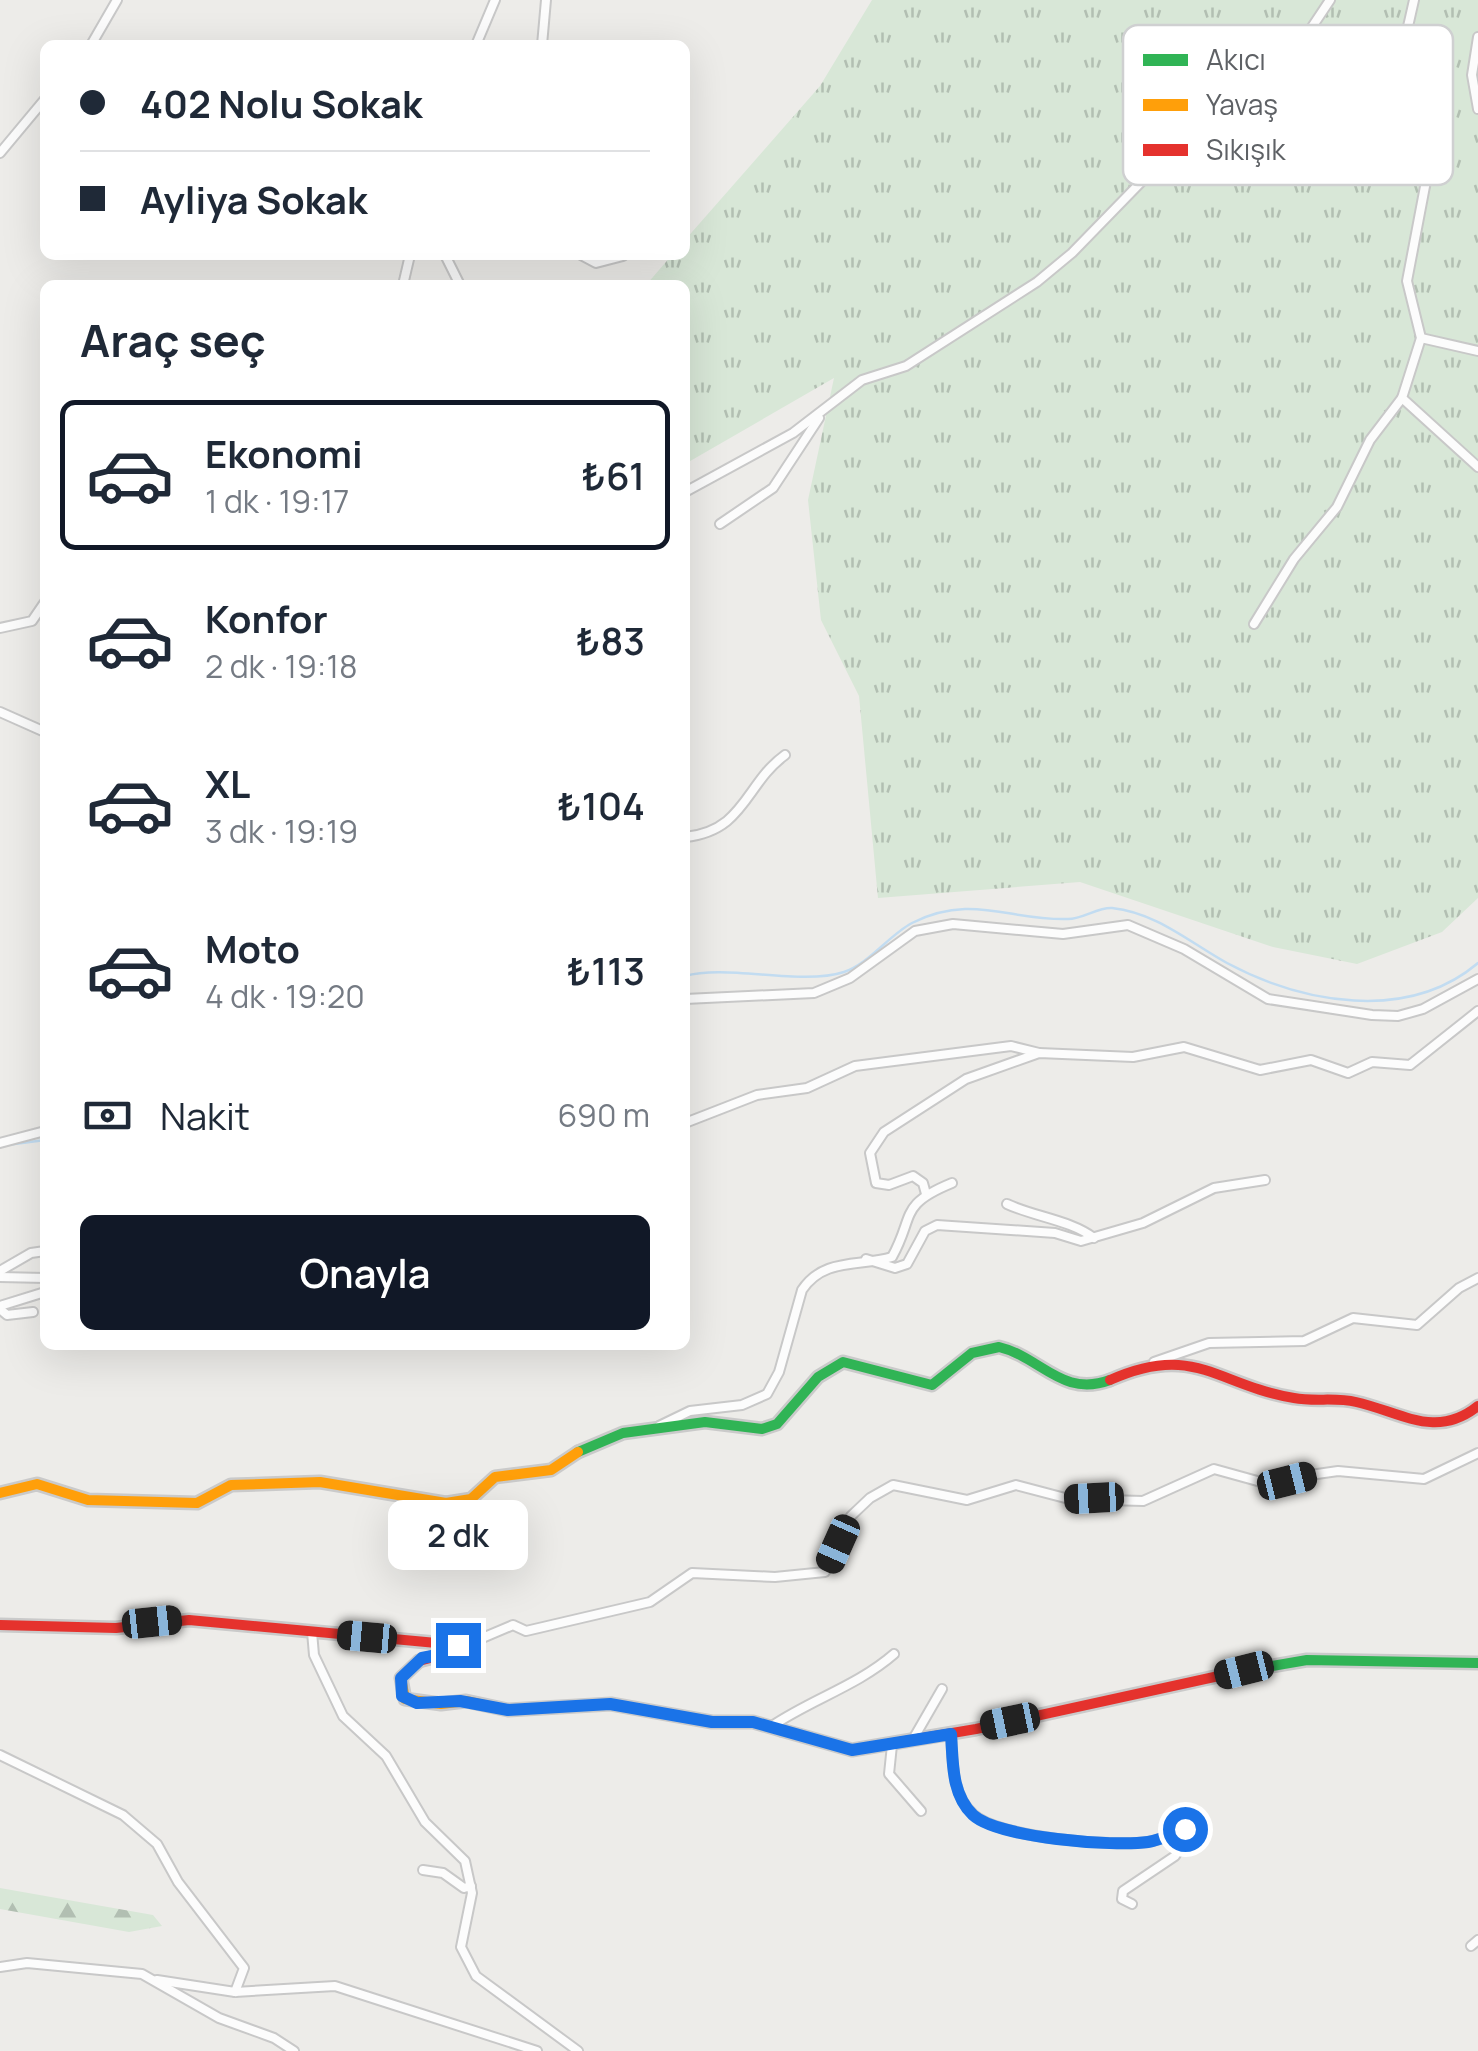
<!DOCTYPE html>
<html lang="tr">
<head>
<meta charset="utf-8">
<style>
	:root { --surface:#fff; --page:#f6f6f7; --text:#1f2937; --muted:#747a83; --line:#e0e1e3; --accent:#111827 }
	body { margin:0; font-family:Manrope,sans-serif; background:var(--page); color:var(--text); height:100vh; display:flex; flex-direction:column; font-size:38px; white-space:nowrap }
	* { box-sizing:border-box; margin:0 }
	p { font-size:32px; color:var(--muted) }
	.icon { flex:none; width:55px; height:55px; fill:none; stroke:currentColor; stroke-width:2; stroke-linecap:round; stroke-linejoin:round }
	.map { position:relative; flex:1; overflow:hidden }
	.sheet { position:absolute; left:40px; top:280px; width:650px; height:1070px; display:flex; flex-direction:column; background:var(--surface); border-radius:15px; box-shadow:0 10px 40px #0002 }
	.sheet>* { flex:none }
	.top-card { position:absolute; left:40px; top:40px; width:650px; height:220px; border-radius:15px; box-shadow:0 10px 40px #0002; display:grid; align-content:center; height:220px; padding:0 40px; background:var(--surface) }
	.end { position:absolute; width:45px; height:45px; margin:-22px; border:12px solid #1a73e8; background:#fff; box-shadow:0 0 0 5px #fff }
	.from { border-radius:50% }
	.bubble { position:absolute; height:70px; border-radius:15px; background:var(--surface); box-shadow:0 10px 40px #0002; font-size:32px; font-weight:600; line-height:70px; text-align:center }
	.car { position:absolute; width:30px; height:60px; margin:-30px -15px; border-radius:12px; box-shadow:0 0 8px 2px #0007; background:linear-gradient(#222 24%,#8ab4d8 0 40%,#222 0 76%,#8ab4d8 0 86%,#222 0) }
	.top-card b { display:flex; align-items:center; gap:35px; height:95px; font-size:38px }
	.top-card b+b { border-top:2px solid var(--line) }
	.top-card i { width:25px; height:25px; background:var(--text) }
	ul { padding:0; list-style:none }
	li { display:flex; align-items:center; gap:30px; height:150px; margin:0 20px 15px; padding:0 20px; border:5px solid transparent; border-radius:15px }
	li div { flex:1 }
	li b { display:block; font-size:38px }
	li em { font-style:normal; font-weight:600 }
	li.selected { border-color:var(--accent) }
	li>.icon { width:90px; height:90px; stroke-width:1.5 }
	h2 { padding:0 40px; font-size:45px; line-height:120px }
	.pay { display:flex; align-items:center; gap:25px; height:110px; padding:0 40px; font-size:38px }
	.pay p { margin-inline-start:auto }
	.button { display:flex; gap:20px; margin-top:auto; padding:20px 40px }
	.button a { flex:1; height:115px; border-radius:15px; background:var(--accent); color:#fff; font-size:40px; font-weight:600; line-height:115px; text-align:center }
	.map>svg:first-child { display:block }
	.grass { fill:url(#grass-tufts) }
	.forest { fill:url(#forest-firs) }
	.lines { fill:none; stroke-linecap:round; stroke-linejoin:round }
	.stream { stroke:#c2dcf1; stroke-width:2.5 }
	.street-casing { stroke:#c8c8c8; stroke-width:12 }
	.fast-casing { stroke:#cacaca; stroke-width:15 }
	.slow-casing { stroke:#cacaca; stroke-width:15 }
	.jam-casing { stroke:#cacaca; stroke-width:15 }
	.street { stroke:#fcfcfc; stroke-width:8 }
	.fast { stroke:#30b455; stroke-width:10 }
	.slow { stroke:#ff9f0a; stroke-width:10 }
	.jam { stroke:#e5322d; stroke-width:10 }
	.route { stroke:#1a73e8; stroke-width:12 }
	.key { fill:#fff; stroke:#cfd0d1; stroke-width:2.5 }
	.key-label { font-size:28px; fill:#5e6165 }
</style>
</head>
<body>
<div class="map">
<svg width="1478" height="2051" viewBox="0 0 1478 2051">
	<defs>
		<pattern id="grass-tufts" width="24" height="20" patternUnits="userSpaceOnUse" patternTransform="scale(2.5)"><rect width="24" height="20" fill="#d8e7d7"/><path d="M3 7l-1-3M5 7V3M7 7l1-3M15 17l-1-3M17 17v-4M19 17l1-3" fill="none" stroke="#b2bfb2"/></pattern>
		<pattern id="forest-firs" width="22" height="20" patternUnits="userSpaceOnUse" patternTransform="scale(2.5)"><rect width="22" height="20" fill="#d8e7d7"/><path d="M5 1l3.5 6h-7zM16 11l3.5 6h-7z" fill="#b2bfb2"/></pattern>
	</defs>
	<rect width="100%" height="100%" fill="#edece9"/>
	<!-- grass -->
	<path class="grass" d="M 872,0 L 1478,0 L 1478,898 L 1442,932 L 1357,964 L 1273,947 L 1080,882 L 878,898 L 859,696 L 821,620 L 808,500 L 834,378 L 685,464 L 685,285 L 646,285 L 672,255 L 685,255 L 685,240 L 820,86 Z"/>
	<!-- forest -->
	<path class="forest" d="M 0,1888 L 153,1915 L 162,1926 L 129,1932 L 0,1909 Z"/>
	<g class="lines">
		<!-- stream -->
		<g class="stream">
			<path d="M 685,976 C 727,964 801,986 844,972 C 869,964 889,935 912,923 C 972,893 1010,921 1068,919 C 1083,919 1098,907 1112,908 C 1157,913 1189,942 1227,963 C 1302,1003 1407,1023 1478,963"/>
			<path d="M 7,1145 L 45,1140"/>
		</g>
		<defs>
			<g id="street">
				<path d="M 1414,0 L 1402,53 L 1430,160 L 1407,281 L 1421,338 L 1402,398 L 1478,467"/>
				<path d="M 1478,37 L 1472,75 L 1478,109"/>
				<path d="M 91,45 L 117,0"/>
				<path d="M 476,45 L 495,0"/>
				<path d="M 542,45 L 546,0"/>
				<path d="M 0,153 L 45,99"/>
				<path d="M 445,255 L 460,285"/>
				<path d="M 581,255 L 596,263 L 623,256"/>
				<path d="M 403,285 L 410,255"/>
				<path d="M 1421,338 L 1478,351"/>
				<path d="M 685,492 L 793,433 L 862,380 L 906,366 L 1037,282 L 1072,253 L 1181,141 L 1216,124 L 1256,86 L 1302,42 L 1330,0"/>
				<path d="M 720,524 L 773,488 L 819,418"/>
				<path d="M 1254,624 L 1294,559 L 1337,507 L 1370,440 L 1402,398"/>
				<path d="M 0,628 L 32,621 L 45,602"/>
				<path d="M 0,712 L 45,732"/>
				<path d="M 685,837 C 745,831 745,784 785,755"/>
				<path d="M 685,999 L 814,993 L 850,978 L 915,931 L 953,924 L 1063,934 L 1128,925 L 1184,949 L 1268,999 L 1372,1015 L 1398,1016 L 1423,1009 L 1478,979"/>
				<path d="M 685,1123 L 757,1095 L 807,1088 L 855,1066 L 1011,1046 L 1039,1053"/>
				<path d="M 0,1143 L 45,1131"/>
				<path d="M 926,1194 L 923,1183 L 913,1176 L 889,1185 L 876,1183 L 870,1153 L 884,1132 L 966,1079 L 1039,1053 L 1133,1057 L 1184,1047 L 1260,1070 L 1311,1060 L 1348,1073 L 1372,1062 L 1410,1065 L 1478,1011"/>
				<path d="M 1007,1204 C 1035,1217 1070,1220 1094,1238"/>
				<path d="M 866,1259 L 895,1268 L 907,1264 L 925,1231 L 937,1225 L 1055,1233 L 1081,1241 L 1143,1223 L 1214,1188 L 1265,1180"/>
				<path d="M 0,1271 L 31,1253 L 45,1251"/>
				<path d="M 0,1277 L 45,1278"/>
				<path d="M 0,1306 L 45,1292"/>
				<path d="M 0,1309 L 7,1315 L 33,1312"/>
				<path d="M 1154,1362 L 1209,1343 L 1304,1341 L 1353,1318 L 1417,1325 L 1459,1288 L 1478,1278"/>
				<path d="M 659,1426 L 690,1411 L 742,1405 L 767,1394 L 779,1372 L 802,1290 C 824,1257 860,1267 892,1257 C 915,1216 898,1205 952,1183"/>
				<path d="M 312,1632 L 314,1655 L 343,1716 L 386,1756 L 425,1822 L 465,1861 L 472,1893 L 461,1947 L 476,1976 L 578,2051"/>
				<path d="M 461,1647 L 513,1625 L 526,1631 L 650,1602 L 692,1573 L 775,1577 L 825,1572 L 851,1516 L 870,1498 L 893,1485 L 967,1500 L 1016,1485 L 1069,1499 L 1143,1501 L 1214,1469 L 1261,1482 L 1338,1471 L 1424,1479 L 1478,1453"/>
				<path d="M 772,1726 C 812,1699 857,1686 894,1654"/>
				<path d="M 951,1734 C 953,1761 951,1794 973,1814 C 998,1838 1114,1847 1148,1842 C 1161,1840 1173,1834 1185,1829 L 1189,1833 L 1175,1856 L 1123,1891 L 1122,1899 L 1132,1904"/>
				<path d="M 912,1741 L 942,1689"/>
				<path d="M 892,1745 L 889,1774 L 921,1811"/>
				<path d="M 0,1755 L 123,1815 L 157,1844 L 178,1882 L 244,1968 L 235,1992"/>
				<path d="M 423,1870 L 443,1873 L 464,1888 L 471,1886"/>
				<path d="M 1471,1946 L 1478,1940"/>
				<path d="M 0,1967 L 27,1963 L 142,1974 L 219,2018 L 274,2038 L 294,2051"/>
				<path d="M 157,1980 L 235,1992 L 335,1986 L 537,2051"/>
			</g>
			<g id="fast">
				<path d="M 578,1452 L 623,1433 L 705,1422 L 762,1429 L 777,1424 L 818,1377 L 843,1362 L 932,1385 L 972,1353 L 999,1347 C 1041,1357 1062,1398 1110,1380"/>
				<path d="M 1237,1672 L 1307,1660 L 1478,1663"/>
			</g>
			<g id="slow">
				<path d="M 0,1493 L 37,1484 L 88,1500 L 197,1503 L 231,1485 L 320,1482 L 446,1503 L 471,1499 L 495,1477 L 551,1470 L 578,1452"/>
				<path d="M 419,1661 L 401,1678 L 405,1699 L 441,1704 L 466,1701 L 508,1710 L 611,1704 L 712,1722 L 753,1722 L 781,1730"/>
			</g>
			<g id="jam">
				<path d="M 1110,1380 C 1195,1342 1216,1385 1294,1398 C 1315,1402 1335,1397 1356,1402 C 1401,1412 1436,1440 1478,1406"/>
				<path d="M 0,1625 L 116,1628 L 189,1620 L 458,1645 L 457,1651 L 419,1661"/>
				<path d="M 781,1730 L 852,1750 L 976,1729 L 1237,1672"/>
			</g>
		</defs>
		<!-- street casing -->
		<use href="#street" class="street-casing"/>
		<!-- fast casing -->
		<use href="#fast" class="fast-casing"/>
		<!-- slow casing -->
		<use href="#slow" class="slow-casing"/>
		<!-- jam casing -->
		<use href="#jam" class="jam-casing"/>
		<!-- street -->
		<use href="#street" class="street"/>
		<!-- fast -->
		<use href="#fast" class="fast"/>
		<!-- slow -->
		<use href="#slow" class="slow"/>
		<!-- jam -->
		<use href="#jam" class="jam"/>
	</g>
	<g class="lines">
		<!-- route -->
		<path class="route" d="M 458,1645 L 457,1651 L 422,1658 L 401,1678 L 402,1696 L 417,1703 L 460,1701 L 508,1710 L 610,1704 L 712,1722 L 753,1722 L 852,1750 L 951,1734 C 953,1761 951,1794 973,1815 C 998,1838 1114,1847 1148,1842 C 1161,1840 1173,1834 1185,1829"/>
	</g>
	<!-- legend -->
	<rect x="1123" y="25" width="330" height="160" rx="15" class="key"/>
	<rect x="1143" y="54" width="45" height="12" fill="#30b455"/>
	<rect x="1143" y="99" width="45" height="12" fill="#ff9f0a"/>
	<rect x="1143" y="144" width="45" height="12" fill="#e5322d"/>
	<g class="key-label">
		<text x="1206" y="70">Akıcı</text>
		<text x="1206" y="115">Yavaş</text>
		<text x="1206" y="160">Sıkışık</text>
	</g>
</svg>
<i class="end from" style="left:1185px;top:1829px"></i>
<i class="end" style="left:458px;top:1645px"></i>
<div class="bubble" style="left:388px;top:1500px;width:140px">2 dk</div>
<i class="car" style="left:1287px;top:1481px;rotate:76deg"></i>
<i class="car" style="left:1094px;top:1498px;rotate:267deg"></i>
<i class="car" style="left:838px;top:1544px;rotate:204deg"></i>
<i class="car" style="left:152px;top:1622px;rotate:84deg"></i>
<i class="car" style="left:367px;top:1637px;rotate:275deg"></i>
<i class="car" style="left:1244px;top:1670px;rotate:256deg"></i>
<i class="car" style="left:1010px;top:1721px;rotate:258deg"></i>
<div class="top-card">
<b><i class="from"></i>402 Nolu Sokak</b>
<b><i></i>Ayliya Sokak</b>
</div>
<section class="sheet">
<h2>Araç seç</h2>
<ul>
<li class="selected"><svg class="icon" aria-label="car" viewBox="0 0 24 24"><path d="M5 17H2v-5l4-1 3-4h7l3 4 3 1v5h-3M9 17h6M6 11h13"/><circle cx="7" cy="17" r="2"/><circle cx="17" cy="17" r="2"/></svg><div><b>Ekonomi</b><p>1 dk · 19:17</p></div><em>₺61</em></li>
<li><svg class="icon" aria-label="car" viewBox="0 0 24 24"><path d="M5 17H2v-5l4-1 3-4h7l3 4 3 1v5h-3M9 17h6M6 11h13"/><circle cx="7" cy="17" r="2"/><circle cx="17" cy="17" r="2"/></svg><div><b>Konfor</b><p>2 dk · 19:18</p></div><em>₺83</em></li>
<li><svg class="icon" aria-label="car" viewBox="0 0 24 24"><path d="M5 17H2v-5l4-1 3-4h7l3 4 3 1v5h-3M9 17h6M6 11h13"/><circle cx="7" cy="17" r="2"/><circle cx="17" cy="17" r="2"/></svg><div><b>XL</b><p>3 dk · 19:19</p></div><em>₺104</em></li>
<li><svg class="icon" aria-label="car" viewBox="0 0 24 24"><path d="M5 17H2v-5l4-1 3-4h7l3 4 3 1v5h-3M9 17h6M6 11h13"/><circle cx="7" cy="17" r="2"/><circle cx="17" cy="17" r="2"/></svg><div><b>Moto</b><p>4 dk · 19:20</p></div><em>₺113</em></li>
</ul>
<div class="pay"><svg class="icon" aria-label="cash" viewBox="0 0 24 24"><path d="M3 7h18v10H3z"/><circle cx="12" cy="12" r="2"/></svg>Nakit<p>690 m</p></div>
<div class="button"><a>Onayla</a></div>
</section>
</div>
</body>
</html>
